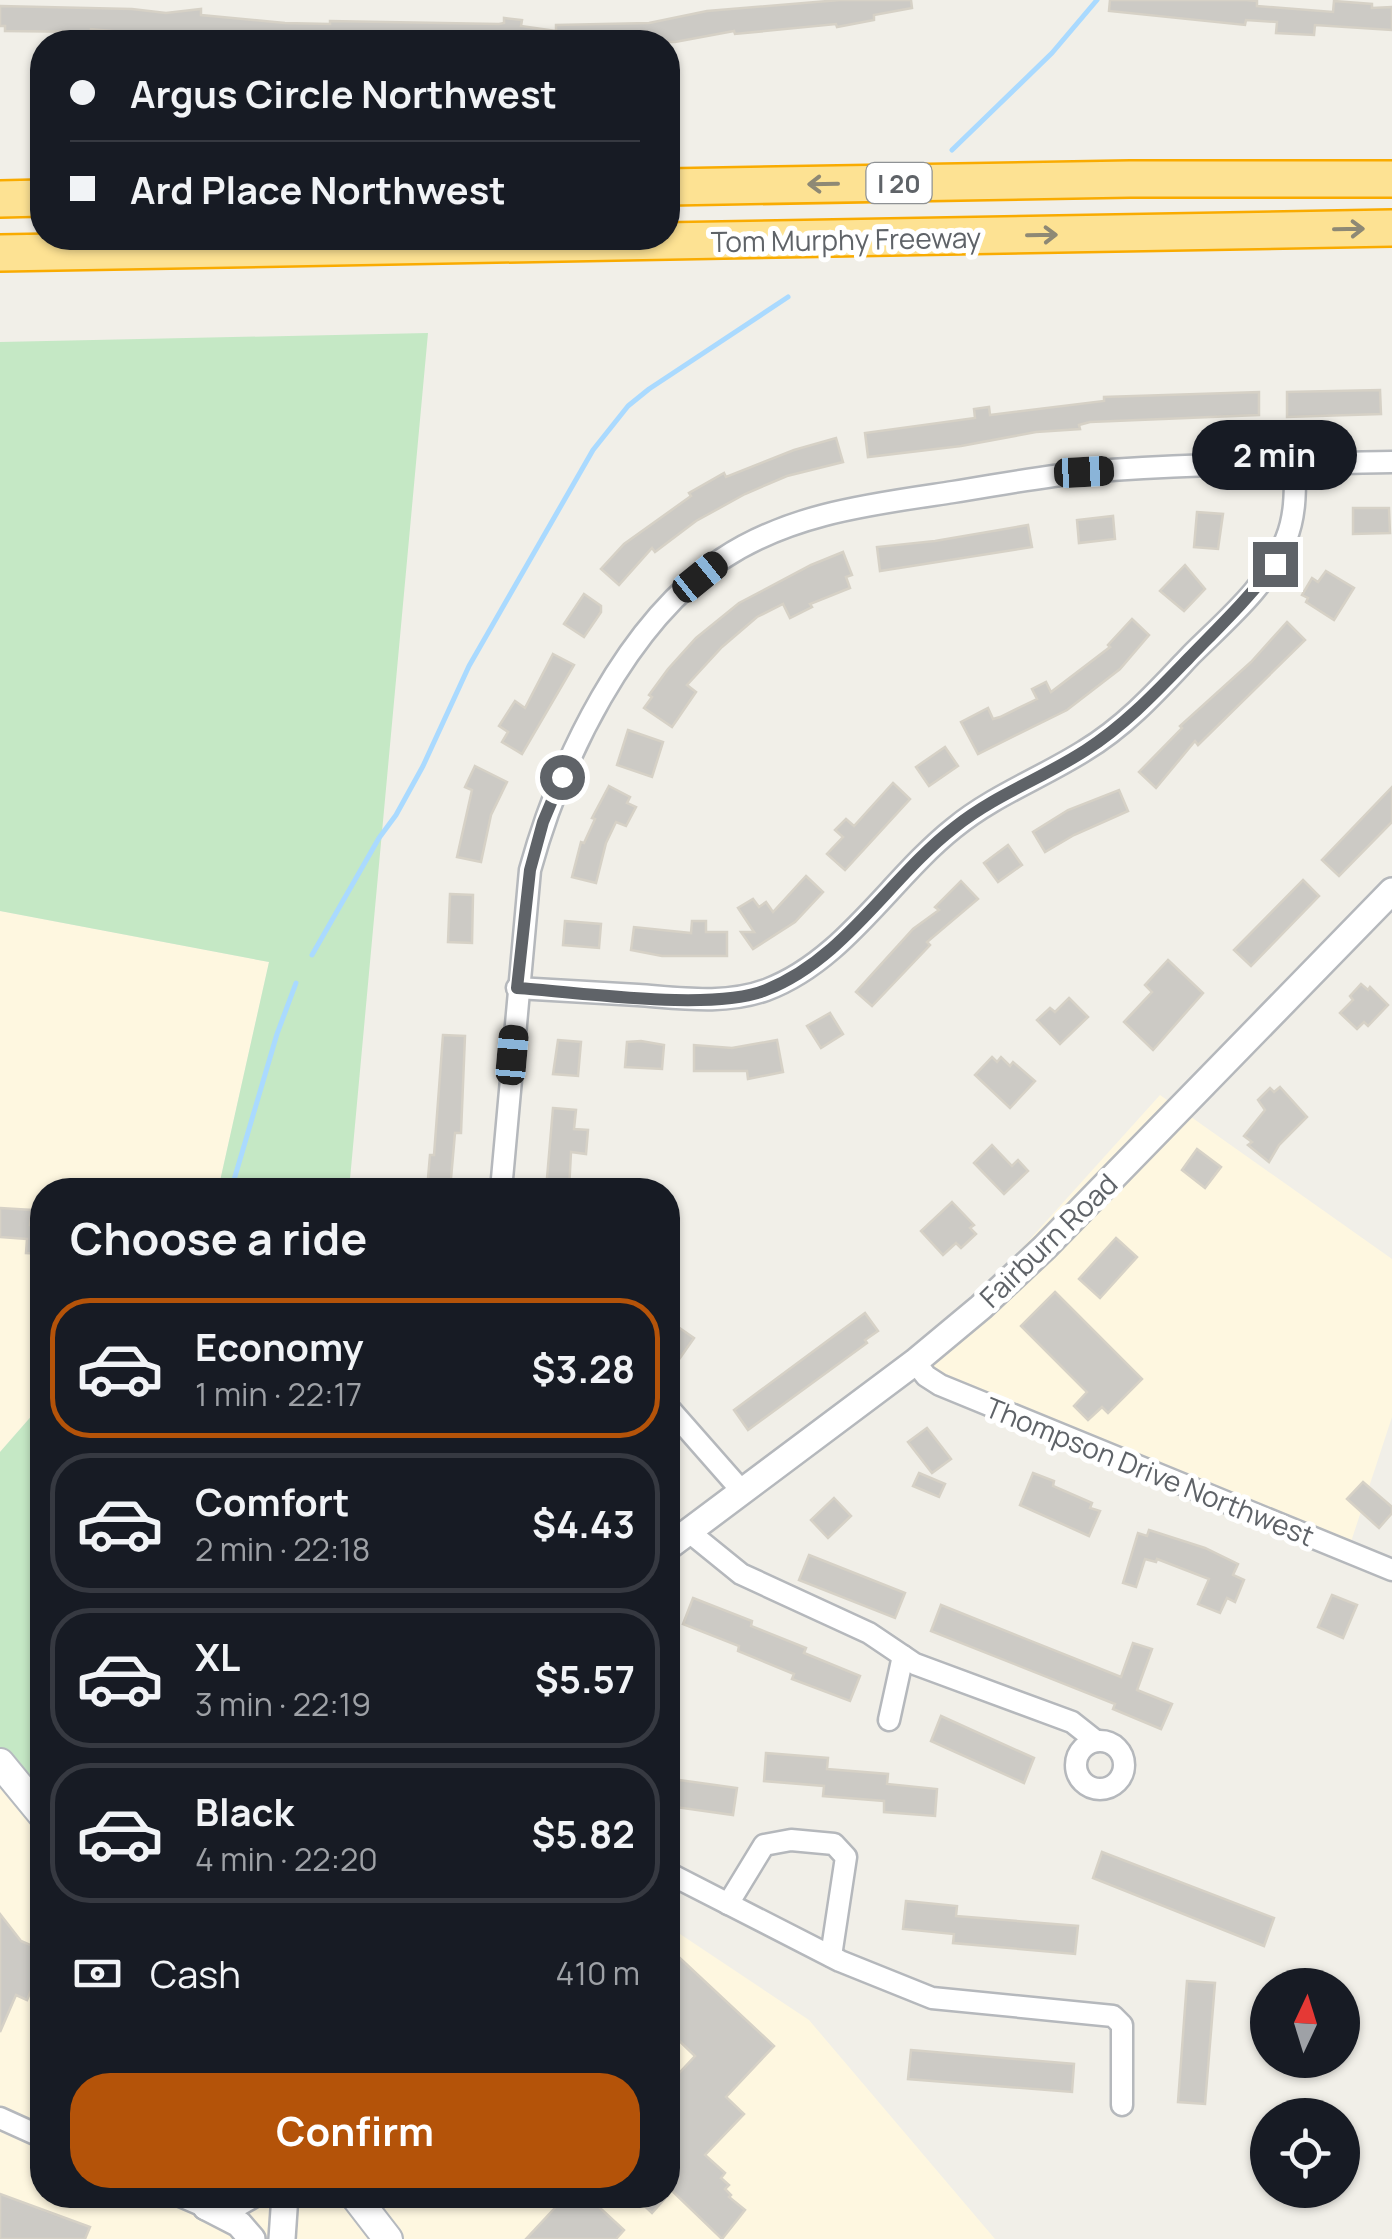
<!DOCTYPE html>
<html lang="en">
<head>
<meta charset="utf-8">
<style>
	:root { --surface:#171b24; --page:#20242c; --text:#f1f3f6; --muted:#9ea1a6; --line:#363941; --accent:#b45309 }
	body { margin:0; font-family:Manrope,sans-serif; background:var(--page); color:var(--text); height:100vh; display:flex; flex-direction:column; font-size:38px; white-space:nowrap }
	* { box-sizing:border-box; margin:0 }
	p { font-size:32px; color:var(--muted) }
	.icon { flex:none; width:55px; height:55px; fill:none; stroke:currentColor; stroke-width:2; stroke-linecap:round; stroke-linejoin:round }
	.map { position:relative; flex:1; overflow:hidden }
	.drawer { position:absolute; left:30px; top:1178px; width:650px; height:1030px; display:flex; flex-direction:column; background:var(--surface); border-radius:40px; box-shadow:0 2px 8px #0004 }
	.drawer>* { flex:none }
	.hud { position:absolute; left:30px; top:30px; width:650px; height:220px; border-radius:40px; box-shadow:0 2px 8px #0004; display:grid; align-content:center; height:220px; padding:0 40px; background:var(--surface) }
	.needle { width:65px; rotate:4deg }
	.fabs { position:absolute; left:1250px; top:1968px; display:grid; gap:20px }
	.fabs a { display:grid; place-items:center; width:110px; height:110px; border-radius:50%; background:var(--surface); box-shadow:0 2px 8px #0004; font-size:50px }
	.end { position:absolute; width:45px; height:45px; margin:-22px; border:12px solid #5f6368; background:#fff; box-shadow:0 0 0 5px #fff }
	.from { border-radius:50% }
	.bubble { position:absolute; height:70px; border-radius:35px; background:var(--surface); box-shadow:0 2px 8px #0004; font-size:32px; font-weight:700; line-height:70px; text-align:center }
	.car { position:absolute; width:30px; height:60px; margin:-30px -15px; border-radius:12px; box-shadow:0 0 8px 2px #0007; background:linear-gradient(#222 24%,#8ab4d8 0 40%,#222 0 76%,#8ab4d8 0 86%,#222 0) }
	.hud b { display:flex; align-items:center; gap:35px; height:95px; font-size:38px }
	.hud b+b { border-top:2px solid var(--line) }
	.hud i { width:25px; height:25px; background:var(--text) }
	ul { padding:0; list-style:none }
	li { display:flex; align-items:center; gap:30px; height:140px; margin:0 20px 15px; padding:0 20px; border:5px solid var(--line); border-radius:40px }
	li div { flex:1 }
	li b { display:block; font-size:38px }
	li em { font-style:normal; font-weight:700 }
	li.on { border-color:var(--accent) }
	li>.icon { width:90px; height:90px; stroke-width:1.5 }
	h2 { padding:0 40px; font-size:45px; line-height:120px }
	.pay { display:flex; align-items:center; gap:25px; height:110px; padding:0 40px; font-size:38px }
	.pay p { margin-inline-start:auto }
	.action { display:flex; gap:20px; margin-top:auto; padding:20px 40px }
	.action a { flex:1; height:115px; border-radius:40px; background:var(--accent); color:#fff; font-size:40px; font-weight:700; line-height:115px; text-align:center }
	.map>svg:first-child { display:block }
	.commercial { fill:#fef7e0 }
	.green { fill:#c5e8c5 }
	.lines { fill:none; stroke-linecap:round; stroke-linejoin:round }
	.stream { stroke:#aadaff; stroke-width:5 }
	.building { fill:#cccac5; stroke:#d6d1c6; stroke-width:2.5 }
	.minor-casing { stroke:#b5b8bc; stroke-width:25 }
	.tertiary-casing { stroke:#b5b8bc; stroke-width:30 }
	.secondary-casing { stroke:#b6babf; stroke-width:32 }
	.motorway-casing { stroke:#f9ab00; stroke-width:40 }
	.minor { stroke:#fff; stroke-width:20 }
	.tertiary { stroke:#fff; stroke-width:25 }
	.secondary { stroke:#fff; stroke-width:28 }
	.motorway { stroke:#fde293; stroke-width:35 }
	.oneway { stroke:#8e8975 }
	.route { stroke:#5f6368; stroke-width:12 }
	.labels { text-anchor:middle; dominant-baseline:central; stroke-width:10; stroke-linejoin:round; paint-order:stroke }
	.shield { fill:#fff; stroke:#8f9295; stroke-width:2.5 }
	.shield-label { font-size:25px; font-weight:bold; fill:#5f6368 }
	.street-label { font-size:28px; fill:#5f6368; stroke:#fff }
</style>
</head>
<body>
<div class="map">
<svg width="1392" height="2239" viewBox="0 0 1392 2239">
	<rect width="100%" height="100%" fill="#f1efe8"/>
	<!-- commercial -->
	<g class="commercial">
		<path d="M 0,911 L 269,962 L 218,1190 L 42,1190 L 42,1404 L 0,1452 Z"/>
		<path d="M 1160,1095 L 1392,1259 L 1392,1417 L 1345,1560 L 913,1369 Z"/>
		<path d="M 0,1782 L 42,1837 L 42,2195 L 668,2195 L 668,1926 L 809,2020 L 995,2239 L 0,2239 Z"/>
	</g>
	<!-- green -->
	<g class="green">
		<path d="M 428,333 L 349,1190 L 218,1190 L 269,962 L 0,911 L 0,342 Z"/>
		<path d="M 42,1404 L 42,1837 L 0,1782 L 0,1452 Z"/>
	</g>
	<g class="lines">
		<!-- stream -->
		<g class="stream">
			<path d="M 952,150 L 1052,53 L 1097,0"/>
			<path d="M 312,955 L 379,838 L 396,815 L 423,766 L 469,666 L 593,450 L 628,406 L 649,389 L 788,297"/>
			<path d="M 231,1190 L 277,1034 L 296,983"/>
		</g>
	</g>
	<!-- building -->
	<g class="building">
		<path d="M 840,0 L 911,0 L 912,8 L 874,15 L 874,20 L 837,27 L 836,24 L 735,34 L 734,31 L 675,42 L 188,42 L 188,38 L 91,29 L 91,32 L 5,31 L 5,26 L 0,26 L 0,6 L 132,9 L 166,13 L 201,9 L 201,15 L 285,23 L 330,24 L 330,21 L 499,24 L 504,23 L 504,18 L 522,20 L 521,26 L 556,31 L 556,25 L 649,23 L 707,11 Z"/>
		<path d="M 1110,0 L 1246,0 L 1257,1 L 1257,6 L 1333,12 L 1334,1 L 1372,4 L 1372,8 L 1392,7 L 1392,30 L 1315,25 L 1314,35 L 1276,33 L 1277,22 L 1246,20 L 1245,25 L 1109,11 Z"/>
		<path d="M 1380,390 L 1381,414 L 1287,417 L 1287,392 Z"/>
		<path d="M 1259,392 L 1259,415 L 1090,422 L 1079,425 L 1080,429 L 1036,432 L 961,446 L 868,457 L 865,433 L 975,418 L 974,409 L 989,407 L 990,415 L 1104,401 L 1104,397 Z"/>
		<path d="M 836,438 L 843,462 L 787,476 L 745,494 L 696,521 L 655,552 L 652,548 L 619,585 L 601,569 L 624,544 L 691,496 L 689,493 L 724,473 L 726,477 L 794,450 Z"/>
		<path d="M 1353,508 L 1389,508 L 1390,533 L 1353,534 Z"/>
		<path d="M 1197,512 L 1223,514 L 1218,549 L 1194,547 Z"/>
		<path d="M 1113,516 L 1115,539 L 1079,543 L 1077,520 Z"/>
		<path d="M 1028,525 L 1032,547 L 880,571 L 877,547 L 935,541 Z"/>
		<path d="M 843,552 L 852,575 L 846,577 L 850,588 L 810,604 L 812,607 L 790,618 L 783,604 L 757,617 L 722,647 L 687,685 L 696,692 L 672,727 L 644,708 L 652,697 L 649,695 L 668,669 L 696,638 L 739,603 L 811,565 Z"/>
		<path d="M 1185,565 L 1205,589 L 1184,611 L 1160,591 Z"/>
		<path d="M 1326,571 L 1354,588 L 1334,620 L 1306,602 L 1308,598 L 1302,595 L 1312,578 L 1318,582 Z"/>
		<path d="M 584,594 L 601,606 L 601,612 L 584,637 L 564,624 Z"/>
		<path d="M 1132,619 L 1149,635 L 1120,669 L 1067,710 L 978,754 L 961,722 L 988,708 L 993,719 L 1000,717 L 1037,699 L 1032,689 L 1046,682 L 1051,692 L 1110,647 L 1108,645 Z"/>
		<path d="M 1287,622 L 1305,640 L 1198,745 L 1195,741 L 1156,788 L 1139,772 L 1182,728 L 1180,726 L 1251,662 Z"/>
		<path d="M 553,654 L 574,665 L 522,754 L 502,742 L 508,732 L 499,726 L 515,701 L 525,708 Z"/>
		<path d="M 628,730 L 663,742 L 652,777 L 617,765 Z"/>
		<path d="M 945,747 L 958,766 L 929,786 L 916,767 Z"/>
		<path d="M 475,766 L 507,782 L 491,815 L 481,862 L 457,857 L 472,790 L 465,787 Z"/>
		<path d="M 893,783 L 910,799 L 845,870 L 827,854 L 843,837 L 835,830 L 846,819 L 854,826 Z"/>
		<path d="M 609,786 L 630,797 L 627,803 L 636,807 L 626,826 L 616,822 L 606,843 L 596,883 L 572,877 L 581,842 L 584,843 L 595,819 L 592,818 Z"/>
		<path d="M 1392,787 L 1392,822 L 1339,876 L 1322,860 Z"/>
		<path d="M 1119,790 L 1128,811 L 1074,835 L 1045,852 L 1033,832 L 1068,810 Z"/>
		<path d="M 1008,845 L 1022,865 L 998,882 L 984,863 Z"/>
		<path d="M 806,876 L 823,892 L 795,922 L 753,949 L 741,932 L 754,932 L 738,908 L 753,899 L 759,907 L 766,902 L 773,912 Z"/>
		<path d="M 1303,880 L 1319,896 L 1251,966 L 1234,950 Z"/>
		<path d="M 961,881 L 978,899 L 927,942 L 930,945 L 872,1006 L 856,992 L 913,929 L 939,910 L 935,907 Z"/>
		<path d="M 450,894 L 473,895 L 472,943 L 448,942 Z"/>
		<path d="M 565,921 L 601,924 L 599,948 L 563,945 Z"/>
		<path d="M 692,921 L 706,921 L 706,932 L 727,932 L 727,956 L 662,956 L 631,950 L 634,927 L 691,933 Z"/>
		<path d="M 1168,960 L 1203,993 L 1153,1050 L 1124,1022 L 1152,992 L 1145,985 Z"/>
		<path d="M 1361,984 L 1368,990 L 1370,987 L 1388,1005 L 1368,1026 L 1364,1022 L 1357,1029 L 1340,1013 L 1353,1000 L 1350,996 Z"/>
		<path d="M 1069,998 L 1088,1017 L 1060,1044 L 1037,1020 L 1050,1008 L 1055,1012 Z"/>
		<path d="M 830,1013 L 843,1034 L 821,1048 L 807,1026 Z"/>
		<path d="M 443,1035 L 465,1036 L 461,1133 L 455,1133 L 450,1190 L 427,1190 L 430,1155 L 434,1155 Z"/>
		<path d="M 558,1040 L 581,1042 L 578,1076 L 553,1074 Z"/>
		<path d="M 777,1040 L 783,1072 L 748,1079 L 747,1071 L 694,1071 L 694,1045 L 732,1048 Z"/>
		<path d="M 641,1041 L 664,1045 L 662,1069 L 625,1067 L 627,1042 Z"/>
		<path d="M 992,1057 L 997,1062 L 1001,1057 L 1010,1066 L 1013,1062 L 1035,1081 L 1010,1108 L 975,1075 Z"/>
		<path d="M 1280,1087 L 1307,1117 L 1279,1145 L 1269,1162 L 1248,1145 L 1252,1142 L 1244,1136 L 1265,1110 L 1258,1100 L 1270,1088 L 1274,1092 Z"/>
		<path d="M 553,1108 L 576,1110 L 574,1129 L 588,1130 L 586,1154 L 571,1152 L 569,1190 L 546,1190 Z"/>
		<path d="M 992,1145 L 1012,1166 L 1018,1160 L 1028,1171 L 1004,1194 L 974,1163 Z"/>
		<path d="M 1197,1149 L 1221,1167 L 1205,1188 L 1182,1170 Z"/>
		<path d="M 952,1202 L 974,1225 L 970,1228 L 976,1234 L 961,1248 L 956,1243 L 943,1255 L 921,1231 Z"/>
		<path d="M 0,1208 L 32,1210 L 30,1225 L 42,1226 L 42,1254 L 26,1253 L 27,1239 L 0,1237 Z"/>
		<path d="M 1116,1238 L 1137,1257 L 1100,1298 L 1079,1279 Z"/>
		<path d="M 1055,1292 L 1142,1379 L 1108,1413 L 1102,1407 L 1088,1420 L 1074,1406 L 1087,1392 L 1021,1326 Z"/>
		<path d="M 865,1313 L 878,1331 L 865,1340 L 867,1343 L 748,1430 L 734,1410 Z"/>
		<path d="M 668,1320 L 694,1338 L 680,1358 L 668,1350 Z"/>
		<path d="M 927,1428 L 951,1459 L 932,1473 L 908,1442 Z"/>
		<path d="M 919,1473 L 945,1484 L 939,1497 L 913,1486 Z"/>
		<path d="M 1033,1473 L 1054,1481 L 1053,1486 L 1092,1503 L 1090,1508 L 1100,1511 L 1089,1536 L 1020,1505 Z"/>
		<path d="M 1363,1482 L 1392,1507 L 1392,1513 L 1379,1528 L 1347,1499 Z"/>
		<path d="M 834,1498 L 851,1516 L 828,1538 L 811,1520 Z"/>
		<path d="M 1149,1530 L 1205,1548 L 1238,1564 L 1233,1575 L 1244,1580 L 1235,1602 L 1227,1598 L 1220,1613 L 1198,1604 L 1209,1579 L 1157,1559 L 1156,1562 L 1145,1559 L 1136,1587 L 1123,1583 L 1138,1533 L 1147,1536 Z"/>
		<path d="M 809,1555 L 905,1593 L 895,1618 L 799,1580 Z"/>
		<path d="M 1332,1595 L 1357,1605 L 1343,1638 L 1318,1627 Z"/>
		<path d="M 693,1598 L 752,1621 L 751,1626 L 806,1648 L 804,1653 L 860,1676 L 850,1701 L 792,1679 L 794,1674 L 738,1651 L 739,1646 L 683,1624 Z"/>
		<path d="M 941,1605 L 1121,1677 L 1133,1643 L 1152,1649 L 1137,1690 L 1172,1704 L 1161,1729 L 1113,1709 L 1115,1704 L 931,1631 Z"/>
		<path d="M 941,1716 L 1034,1758 L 1024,1783 L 931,1741 Z"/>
		<path d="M 766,1753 L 828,1758 L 827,1769 L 888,1774 L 887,1784 L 937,1789 L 935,1816 L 884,1812 L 884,1801 L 823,1796 L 824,1786 L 764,1781 Z"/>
		<path d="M 672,1779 L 737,1788 L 733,1815 L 668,1806 L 668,1789 L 671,1790 Z"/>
		<path d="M 1102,1852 L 1274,1918 L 1264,1946 L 1093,1878 Z"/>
		<path d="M 906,1901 L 957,1906 L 956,1916 L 1078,1926 L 1075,1954 L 953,1943 L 954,1934 L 903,1929 Z"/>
		<path d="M 0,1914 L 21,1941 L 42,1950 L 42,1964 L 27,2000 L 16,1995 L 0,2032 Z"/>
		<path d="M 668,1947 L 774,2046 L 726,2097 L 744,2114 L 705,2155 L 725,2173 L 721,2178 L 729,2185 L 725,2189 L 731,2195 L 729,2197 L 745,2210 L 722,2239 L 668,2187 L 668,2085 L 695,2056 L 668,2030 Z"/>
		<path d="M 1187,1981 L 1215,1983 L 1205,2104 L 1178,2102 Z"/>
		<path d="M 911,2050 L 1074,2064 L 1072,2092 L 908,2079 Z"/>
		<path d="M 0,2194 L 90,2227 L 85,2239 L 0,2239 Z"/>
		<path d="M 567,2195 L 586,2195 L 624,2230 L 616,2239 L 526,2239 Z"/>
		<path d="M 633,2195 L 668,2195 L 652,2213 Z"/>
	</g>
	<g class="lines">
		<defs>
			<g id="minor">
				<path d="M 517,988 C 557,990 598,993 638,995 C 680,998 725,1005 766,990 C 844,961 891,878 954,828 C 993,796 1041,778 1084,751 C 1126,726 1158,690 1191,655 C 1226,620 1268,586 1286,539 C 1296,515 1295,489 1295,464"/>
				<path d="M 501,1190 L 530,870 C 560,761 626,623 722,559 C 791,513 873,504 953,492 C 998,485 1043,476 1088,472 C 1189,463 1291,464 1392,462"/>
				<path d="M 915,1362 L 926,1376 L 940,1385 L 1392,1570"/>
				<path d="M 668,1407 L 741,1490"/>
				<path d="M 688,1531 L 741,1574 L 869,1633 L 915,1664 L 1072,1722 L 1096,1741"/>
				<path d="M 889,1720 L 903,1656"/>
				<circle cx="1100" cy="1765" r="24"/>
				<path d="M 668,1873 L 840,1961 L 932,1998 L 1113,2016 L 1122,2025 L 1122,2105"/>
				<path d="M 728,1904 L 764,1845 L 791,1840 L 834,1844 L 846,1857 L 831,1956"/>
				<path d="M 0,2118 L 42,2137"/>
				<path d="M 178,2195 L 206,2207"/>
			</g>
			<g id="tertiary">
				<path d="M 668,1547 L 915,1362 L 981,1307 L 1045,1247 L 1392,891"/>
				<path d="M 206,2207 L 239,2224 L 252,2239"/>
				<path d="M 206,2207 L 238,2203 L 252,2195"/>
				<path d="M 282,2239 L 285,2195"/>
			</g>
			<g id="secondary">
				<path d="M 0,1763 L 42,1814"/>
				<path d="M 354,2195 L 388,2239"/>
			</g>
			<g id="motorway">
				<path d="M 668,187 L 1130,179 L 1392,179"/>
				<path d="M 0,199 L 42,198"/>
				<path d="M 0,253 L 1392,228"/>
			</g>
		</defs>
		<!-- minor casing -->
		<use href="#minor" class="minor-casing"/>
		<!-- tertiary casing -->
		<use href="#tertiary" class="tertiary-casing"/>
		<!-- secondary casing -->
		<use href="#secondary" class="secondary-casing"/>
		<!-- motorway casing -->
		<use href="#motorway" class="motorway-casing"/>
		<!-- minor -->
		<use href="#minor" class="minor"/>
		<!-- tertiary -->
		<use href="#tertiary" class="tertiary"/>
		<!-- secondary -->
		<use href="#secondary" class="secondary"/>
		<!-- motorway -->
		<use href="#motorway" class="motorway"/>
	</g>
	<!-- one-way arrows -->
	<defs><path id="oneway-shaft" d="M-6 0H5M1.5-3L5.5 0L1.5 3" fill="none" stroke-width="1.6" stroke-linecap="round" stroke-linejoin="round" transform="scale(2.5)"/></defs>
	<g class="oneway">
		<use href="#oneway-shaft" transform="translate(823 184) rotate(179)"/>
		<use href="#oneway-shaft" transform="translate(1349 229) rotate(-1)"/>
		<use href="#oneway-shaft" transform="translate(1042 235) rotate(-1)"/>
	</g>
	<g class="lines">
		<!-- route -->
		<path class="route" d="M 562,777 L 543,822 L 530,870 L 517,988 C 580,992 711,1012 766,990 C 845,959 890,877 955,827 C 995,795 1043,778 1086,750 C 1125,725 1156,692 1188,659 C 1218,628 1249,598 1275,564"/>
	</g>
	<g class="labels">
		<!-- shield labels -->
		<rect class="shield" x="866.5" y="163" width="65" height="40" rx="8"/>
		<g class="shield-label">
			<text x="899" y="183">I 20</text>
		</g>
		<!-- street labels -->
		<g class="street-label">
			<text transform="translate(846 239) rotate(-1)">Tom Murphy Freeway</text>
			<text transform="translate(1048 1240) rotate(-44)">Fairburn Road</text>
			<text transform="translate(1150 1471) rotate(22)">Thompson Drive Northwest</text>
		</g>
	</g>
</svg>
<div class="fabs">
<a><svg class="needle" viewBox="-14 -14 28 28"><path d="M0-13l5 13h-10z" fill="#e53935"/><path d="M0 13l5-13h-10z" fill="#9ea1a6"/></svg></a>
<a><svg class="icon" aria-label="locate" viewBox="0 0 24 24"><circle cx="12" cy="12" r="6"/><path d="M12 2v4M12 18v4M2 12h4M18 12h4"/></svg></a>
</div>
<i class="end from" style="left:562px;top:777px"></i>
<i class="end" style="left:1275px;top:564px"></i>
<div class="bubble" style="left:1192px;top:420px;width:165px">2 min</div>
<i class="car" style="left:1084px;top:472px;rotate:87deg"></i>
<i class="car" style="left:700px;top:577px;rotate:51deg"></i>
<i class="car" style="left:512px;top:1055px;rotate:5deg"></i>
<div class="hud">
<b><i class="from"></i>Argus Circle Northwest</b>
<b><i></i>Ard Place Northwest</b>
</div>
<section class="drawer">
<h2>Choose a ride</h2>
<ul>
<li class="on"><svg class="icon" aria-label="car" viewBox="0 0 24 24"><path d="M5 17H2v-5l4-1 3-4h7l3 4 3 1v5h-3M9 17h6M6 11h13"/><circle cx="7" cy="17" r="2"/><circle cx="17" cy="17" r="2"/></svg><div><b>Economy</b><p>1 min · 22:17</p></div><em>$3.28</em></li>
<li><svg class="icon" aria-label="car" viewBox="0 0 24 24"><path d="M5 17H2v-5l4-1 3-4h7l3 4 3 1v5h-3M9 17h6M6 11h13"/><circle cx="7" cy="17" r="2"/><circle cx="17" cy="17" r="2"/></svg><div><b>Comfort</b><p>2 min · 22:18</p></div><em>$4.43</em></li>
<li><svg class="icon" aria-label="car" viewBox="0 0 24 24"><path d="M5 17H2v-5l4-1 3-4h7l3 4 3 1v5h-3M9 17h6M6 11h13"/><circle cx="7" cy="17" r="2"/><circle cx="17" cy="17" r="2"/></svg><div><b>XL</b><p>3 min · 22:19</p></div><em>$5.57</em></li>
<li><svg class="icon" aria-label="car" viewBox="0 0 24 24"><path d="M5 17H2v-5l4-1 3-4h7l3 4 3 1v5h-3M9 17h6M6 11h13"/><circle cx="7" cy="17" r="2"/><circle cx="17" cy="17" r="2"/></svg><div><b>Black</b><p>4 min · 22:20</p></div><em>$5.82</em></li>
</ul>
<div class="pay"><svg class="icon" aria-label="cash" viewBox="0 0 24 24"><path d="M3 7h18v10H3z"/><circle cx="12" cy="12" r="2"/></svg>Cash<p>410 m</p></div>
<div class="action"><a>Confirm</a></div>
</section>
</div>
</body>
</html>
